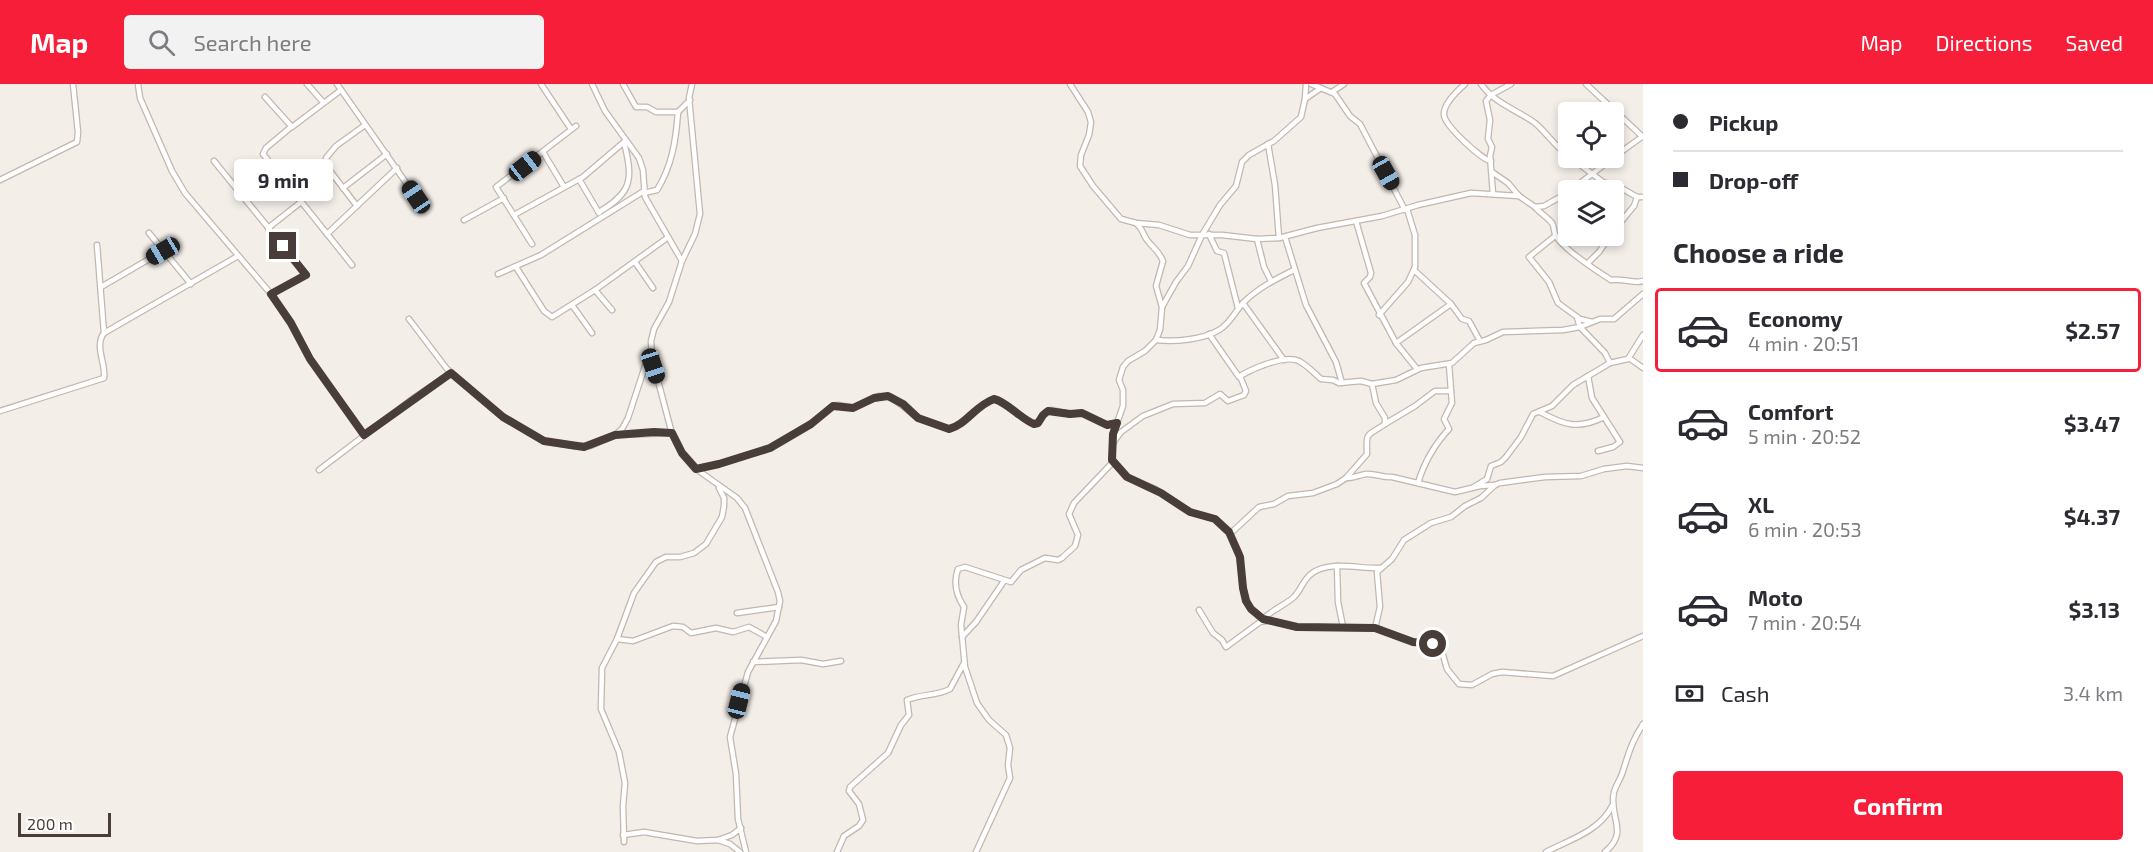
<!DOCTYPE html>
<html lang="en">
<head>
<meta charset="utf-8">
<style>
	:root { --surface:#fff; --page:#f2f2f3; --text:#2b2b33; --muted:#7c7c81; --line:#e1e1e2; --accent:#f61e38 }
	body { margin:0; font-family:"Exo 2",sans-serif; background:var(--page); color:var(--text); height:100vh; display:flex; flex-direction:column; font-size:22px; white-space:nowrap }
	* { box-sizing:border-box; margin:0 }
	p { font-size:20px; color:var(--muted) }
	.icon { flex:none; width:33px; height:33px; fill:none; stroke:currentColor; stroke-width:2; stroke-linecap:round; stroke-linejoin:round }
	.map { position:relative; flex:1; overflow:hidden }
	.drawer { display:flex; flex-direction:column; background:var(--surface); width:510px }
	.drawer>* { flex:none }
	.top-card { display:grid; align-content:center; height:132px; padding:0 30px; background:var(--surface) }
	.controls { position:absolute; left:1558px; top:18px; display:grid; gap:12px }
	.controls a { display:grid; place-items:center; width:66px; height:66px; border-radius:6px; background:var(--surface); box-shadow:0 3px 9px #0003; font-size:30px }
	.scale { position:absolute; left:18px; bottom:15px; width:93px; box-sizing:border-box; padding-left:6px; border:3px solid #483d38; border-top:0; font-size:16px; line-height:21px; white-space:nowrap; color:#483d38; -webkit-text-stroke:4px #fff; paint-order:stroke }
	.end { position:absolute; width:27px; height:27px; margin:-14px; border:8px solid #483d38; background:#fff; box-shadow:0 0 0 3px #fff }
	.from { border-radius:50% }
	.bubble { position:absolute; height:42px; border-radius:6px; background:var(--surface); box-shadow:0 3px 9px #0003; font-size:20px; font-weight:700; line-height:42px; text-align:center }
	.car { position:absolute; width:18px; height:36px; margin:-18px -9px; border-radius:8px; box-shadow:0 0 4px 2px #0007; background:linear-gradient(#222 24%,#8ab4d8 0 40%,#222 0 76%,#8ab4d8 0 86%,#222 0) }
	.top-card b { display:flex; align-items:center; gap:21px; height:57px; font-size:22px }
	.top-card b+b { border-top:2px solid var(--line) }
	.top-card i { width:15px; height:15px; background:var(--text) }
	ul { padding:0; list-style:none }
	li { display:flex; align-items:center; gap:18px; height:84px; margin:0 12px 9px; padding:0 18px; border:3px solid transparent; border-radius:6px }
	li div { flex:1 }
	li b { display:block; font-size:22px }
	li em { font-style:normal; font-weight:700 }
	li.active { border-color:var(--accent) }
	li>.icon { width:54px; height:54px; stroke-width:1.5 }
	h2 { padding:0 30px; font-size:27px; line-height:72px }
	.pay { display:flex; align-items:center; gap:15px; height:66px; padding:0 30px; font-size:22px }
	.pay p { margin-inline-start:auto }
	.cta { display:flex; gap:12px; margin-top:auto; padding:12px 30px }
	.cta a { flex:1; height:69px; border-radius:6px; background:var(--accent); color:#fff; font-size:24px; font-weight:700; line-height:69px; text-align:center }
	header { display:flex; align-items:center; gap:36px; box-sizing:border-box; height:84px; padding:0 30px; background:var(--accent); color:#fff }
	header strong { font-size:28px }
	nav { display:flex; gap:33px; margin-inline-start:auto; font-size:21px }
	.search { width:420px; height:54px; background:var(--page); display:flex; align-items:center; gap:15px; box-sizing:border-box; padding:0 21px; border-radius:6px; color:var(--muted); font-size:22px }
	main { display:flex; flex:1; min-height:0 }
	.map>svg:first-child { display:block }
	.lines { fill:none; stroke-linecap:round; stroke-linejoin:round }
	.minor-casing { stroke:#c3b6af; stroke-width:7 }
	.minor { stroke:#fff; stroke-width:4.5 }
	.route { stroke:#483d38; stroke-width:8 }
</style>
</head>
<body>
<header>
<strong>Map</strong>
<div class="search"><svg class="icon" aria-label="search" viewBox="0 0 24 24"><circle cx="10" cy="10" r="6"/><path d="M15 15l6 6"/></svg>Search here</div>
<nav><a>Map</a><a>Directions</a><a>Saved</a></nav>
</header>
<main>
<div class="map">
<svg width="1643" height="768" viewBox="0 0 1643 768">
	<rect width="100%" height="100%" fill="#f4eee9"/>
	<g class="lines">
		<defs>
			<g id="minor">
				<path d="M 138,0 L 140,14 L 172,87 L 185,109 L 271,210 L 290,239 L 310,275 L 364,350"/>
				<path d="M 307,0 L 323,18"/>
				<path d="M 337,0 L 423,123"/>
				<path d="M 541,0 L 571,45"/>
				<path d="M 592,0 L 605,27 L 639,74 L 643,86 L 645,113 L 682,177"/>
				<path d="M 623,0 L 636,23 L 647,23 L 656,28 L 678,28 L 690,16"/>
				<path d="M 692,0 L 689,14 L 700,130 L 695,150 L 682,177 L 669,218 L 654,245 L 651,257 L 652,274 L 671,346 L 682,369 L 699,387 L 737,414 L 745,424 L 778,508 L 780,517 L 776,537 L 748,588 L 730,653 L 736,690 L 738,735 L 746,768"/>
				<path d="M 1070,0 L 1088,28 L 1091,38 L 1089,51 L 1081,71 L 1080,82 L 1093,102 L 1121,135 L 1136,139 L 1159,141 L 1190,151 L 1222,151 L 1257,155 L 1279,154 L 1317,144 L 1382,132 L 1418,121 L 1471,109 L 1519,112 L 1535,123 L 1544,122 L 1569,108"/>
				<path d="M 1311,0 L 1335,10 L 1350,32 L 1360,40 L 1405,126"/>
				<path d="M 1465,0 C 1457,7 1443,20 1444,31 C 1445,42 1482,76 1491,77"/>
				<path d="M 1481,0 C 1494,19 1517,26 1535,39 C 1547,49 1555,63 1569,72"/>
				<path d="M 1586,0 L 1643,53"/>
				<path d="M 1332,8 L 1344,0"/>
				<path d="M 265,13 L 292,43 L 341,6"/>
				<path d="M 1305,15 L 1321,4"/>
				<path d="M 291,43 L 266,64 L 263,70 L 352,181"/>
				<path d="M 1268,60 L 1275,101 L 1279,154"/>
				<path d="M 543,68 L 564,103"/>
				<path d="M 1614,73 L 1643,52"/>
				<path d="M 1571,74 L 1603,98 L 1623,105 L 1637,113 L 1643,113"/>
				<path d="M 214,77 L 306,190 L 271,210"/>
				<path d="M 1492,88 L 1508,99 L 1519,112"/>
				<path d="M 579,95 L 599,129"/>
				<path d="M 0,96 L 77,58 L 78,48 L 73,0"/>
				<path d="M 343,104 L 387,70"/>
				<path d="M 1571,106 L 1613,74"/>
				<path d="M 644,109 L 657,106 C 672,82 676,56 678,28"/>
				<path d="M 1493,110 L 1490,72 L 1492,63 L 1488,55 L 1490,36 L 1486,17 L 1491,11 L 1511,0"/>
				<path d="M 357,122 L 327,83 L 326,74 L 336,62 L 365,41"/>
				<path d="M 1535,123 C 1540,129 1547,133 1552,139 C 1555,143 1553,148 1556,152 C 1564,166 1597,187 1611,196 C 1623,194 1634,200 1643,197"/>
				<path d="M 514,131 L 583,93 L 624,58 C 633,95 633,108 599,128"/>
				<path d="M 464,136 L 504,114"/>
				<path d="M 1356,137 L 1371,189 L 1370,193 L 1364,199 L 1396,259 L 1417,285"/>
				<path d="M 1136,139 C 1142,144 1143,150 1147,156 C 1153,164 1159,167 1163,177 L 1156,202 L 1162,223"/>
				<path d="M 268,144 L 301,118"/>
				<path d="M 1614,146 L 1634,122 L 1637,113"/>
				<path d="M 149,149 L 191,200"/>
				<path d="M 327,150 L 397,84"/>
				<path d="M 1209,150 L 1217,167 L 1224,169 L 1238,224"/>
				<path d="M 1555,152 L 1529,173 L 1549,198 L 1558,219 L 1580,235 L 1592,238"/>
				<path d="M 1285,153 L 1306,221 L 1336,278 L 1342,299"/>
				<path d="M 1257,155 L 1264,183 L 1271,197"/>
				<path d="M 532,160 L 496,103 L 576,42"/>
				<path d="M 97,161 L 104,249"/>
				<path d="M 635,178 L 653,204"/>
				<path d="M 1588,179 L 1599,168 L 1610,152"/>
				<path d="M 516,183 L 544,227 L 552,233 L 595,206 L 667,154"/>
				<path d="M 1414,186 L 1451,220 L 1462,235 L 1469,237 L 1480,257"/>
				<path d="M 498,190 L 541,171 L 644,107"/>
				<path d="M 101,203 L 163,167"/>
				<path d="M 595,206 L 612,226"/>
				<path d="M 1243,219 L 1284,276"/>
				<path d="M 572,221 L 592,249"/>
				<path d="M 1379,231 L 1408,198 L 1415,183 L 1415,151 L 1407,125"/>
				<path d="M 1577,233 L 1580,243 L 1605,269 L 1610,279"/>
				<path d="M 409,235 L 447,285 L 503,333 L 544,357 L 574,362 L 590,362 L 615,351 L 622,345 L 628,334 L 650,267"/>
				<path d="M 1209,250 L 1239,293"/>
				<path d="M 1156,256 C 1175,258 1202,256 1219,246 C 1230,240 1235,227 1244,218 C 1258,204 1276,195 1294,186"/>
				<path d="M 1396,259 L 1451,220"/>
				<path d="M 1629,274 L 1643,284"/>
				<path d="M 1588,292 L 1592,314 L 1620,358 L 1613,363 L 1598,367"/>
				<path d="M 0,327 L 104,294 C 106,279 94,262 104,249 L 238,172"/>
				<path d="M 1540,328 C 1564,341 1578,346 1604,333"/>
				<path d="M 1385,340 L 1415,322 L 1435,307 L 1451,307 L 1449,280"/>
				<path d="M 615,351 L 672,349"/>
				<path d="M 1113,359 L 1121,348 L 1143,332 L 1173,320 L 1205,319 L 1220,310 L 1228,317 L 1244,311 L 1246,307 L 1240,292 C 1252,285 1285,270 1299,277 C 1308,282 1314,289 1321,295 L 1333,296 L 1339,299 L 1361,297 L 1372,300 L 1396,296 L 1421,284 L 1452,279 L 1474,259 L 1486,256 L 1503,248 L 1563,246 L 1580,243 L 1600,235 L 1614,235 L 1643,210"/>
				<path d="M 1112,376 L 1127,393 L 1155,405 L 1190,428 L 1215,435 L 1226,446 L 1232,448 L 1259,423 L 1274,420 L 1288,412 L 1313,409 L 1337,400 L 1346,394 L 1367,370 C 1366,346 1367,353 1385,340 L 1385,334 L 1376,319 L 1372,300"/>
				<path d="M 696,385 L 719,380 L 770,364 L 811,340 L 833,322 L 838,321 L 853,324 L 879,312 L 891,313 L 918,334 L 949,345 C 966,340 976,321 994,315 C 1007,318 1021,335 1034,340 L 1039,338 L 1046,328 L 1051,326 L 1070,330 L 1082,329 L 1107,341 L 1117,339"/>
				<path d="M 319,386 L 411,316 L 451,289"/>
				<path d="M 1346,394 C 1354,394 1359,391 1366,390 C 1375,389 1383,394 1392,393 L 1455,408 L 1480,402 L 1495,401"/>
				<path d="M 1418,399 C 1424,379 1435,360 1449,345 L 1444,335 L 1452,319 L 1451,307"/>
				<path d="M 1474,403 L 1487,395 L 1491,382 L 1501,378 L 1506,373 L 1521,353 L 1533,330 L 1552,322 L 1573,301 L 1610,279 L 1628,275 L 1643,251"/>
				<path d="M 1229,448 L 1239,469 L 1243,504 L 1247,517 L 1251,525 L 1263,535 L 1297,543 L 1375,544 L 1413,558 L 1437,561 L 1441,564 L 1447,585 L 1459,600 L 1472,601 L 1492,590 L 1502,588 L 1553,592 L 1643,552"/>
				<path d="M 1337,482 L 1338,518 L 1343,543"/>
				<path d="M 1199,526 L 1213,549 L 1222,556 L 1226,563 L 1260,538 L 1266,537"/>
				<path d="M 737,529 L 779,523"/>
				<path d="M 1263,535 C 1272,526 1285,521 1294,513 C 1301,506 1303,496 1311,490 C 1329,476 1359,485 1380,484"/>
				<path d="M 1375,544 L 1380,523 L 1377,488 L 1392,475 L 1404,456 L 1431,439 L 1451,433 L 1465,422 L 1481,414 L 1495,401 L 1500,399 L 1545,393 L 1581,392 L 1604,385 L 1627,382 L 1643,384"/>
				<path d="M 962,553 L 976,538 L 1004,497"/>
				<path d="M 617,555 L 633,557 L 673,542 L 683,543 L 691,549 L 716,544 L 733,548 L 749,543 L 767,553"/>
				<path d="M 753,578 L 801,576 L 823,580 L 841,577"/>
				<path d="M 623,751 L 644,748 L 697,757 L 718,756 L 730,760 L 740,768"/>
				<path d="M 718,756 L 732,751 L 741,744"/>
				<path d="M 624,758 L 623,722 L 625,699 L 619,668 L 601,625 L 602,584 L 617,555 L 634,509 L 656,478 L 666,473 L 680,473 L 694,469 L 706,460 L 722,433 L 724,422 L 724,414 L 719,404"/>
				<path d="M 837,768 L 844,752 L 859,742 L 863,736 L 859,720 L 849,707 L 850,703 L 888,669 L 901,641 L 909,631 L 907,616 C 921,610 937,612 950,605 L 964,579"/>
				<path d="M 976,768 L 1010,694 L 1008,681 L 1010,664 L 1006,651 L 989,636 L 977,619 L 965,583 L 961,541 L 964,523 C 956,511 953,499 958,485 L 965,483 L 1011,498 L 1021,486 L 1045,474 L 1058,476 L 1062,474 L 1075,462 L 1078,451 L 1069,430 L 1074,419 L 1112,379 L 1113,350 L 1123,322 L 1123,306 L 1119,296 L 1123,283 L 1128,277 L 1145,267 L 1156,256 L 1160,246 L 1162,223 L 1176,198 L 1188,182 L 1202,151 L 1220,121 L 1236,102 L 1242,78 L 1249,71 L 1274,57 L 1301,33 L 1305,15 L 1306,0"/>
				<path d="M 1546,768 C 1569,756 1600,747 1612,722"/>
				<path d="M 1605,768 C 1630,747 1608,734 1614,708 C 1616,701 1621,694 1623,687 C 1629,668 1632,657 1643,640"/>
			</g>
		</defs>
		<!-- minor casing -->
		<use href="#minor" class="minor-casing"/>
		<!-- minor -->
		<use href="#minor" class="minor"/>
	</g>
	<g class="lines">
		<!-- route -->
		<path class="route" d="M 283,162 L 306,191 L 271,210 L 291,239 L 310,275 L 364,351 L 451,289 L 503,333 L 544,357 L 584,363 L 615,351 L 654,348 L 672,349 L 682,369 L 696,385 L 719,380 L 770,364 L 811,340 L 833,322 L 853,324 L 874,314 L 888,312 L 903,320 L 918,334 L 949,345 C 966,341 976,321 994,315 C 1007,318 1021,335 1034,340 L 1038,339 L 1043,331 L 1048,327 L 1070,330 L 1082,329 L 1107,341 L 1117,339 L 1113,350 L 1112,376 L 1127,393 L 1161,409 L 1190,428 L 1215,435 L 1229,448 L 1240,473 L 1243,504 L 1246,517 L 1251,525 L 1263,535 L 1297,543 L 1375,544 L 1413,558 L 1433,560"/>
	</g>
</svg>
<div class="controls">
<a><svg class="icon" aria-label="locate" viewBox="0 0 24 24"><circle cx="12" cy="12" r="6"/><path d="M12 2v4M12 18v4M2 12h4M18 12h4"/></svg></a>
<a><svg class="icon" aria-label="layers" viewBox="0 0 24 24"><path d="M12 4l9 5-9 5-9-5zM3 14l9 5 9-5"/></svg></a>
</div>
<div class="scale">200 m</div>
<i class="end from" style="left:1433px;top:560px"></i>
<i class="end" style="left:283px;top:162px"></i>
<div class="bubble" style="left:234px;top:75px;width:99px">9 min</div>
<i class="car" style="left:525px;top:82px;rotate:52deg"></i>
<i class="car" style="left:1386px;top:89px;rotate:151deg"></i>
<i class="car" style="left:416px;top:113px;rotate:326deg"></i>
<i class="car" style="left:163px;top:167px;rotate:240deg"></i>
<i class="car" style="left:653px;top:282px;rotate:162deg"></i>
<i class="car" style="left:739px;top:617px;rotate:14deg"></i>
</div>
<section class="drawer">
<div class="top-card">
<b><i class="from"></i>Pickup</b>
<b><i></i>Drop-off</b>
</div>
<h2>Choose a ride</h2>
<ul>
<li class="active"><svg class="icon" aria-label="car" viewBox="0 0 24 24"><path d="M5 17H2v-5l4-1 3-4h7l3 4 3 1v5h-3M9 17h6M6 11h13"/><circle cx="7" cy="17" r="2"/><circle cx="17" cy="17" r="2"/></svg><div><b>Economy</b><p>4 min · 20:51</p></div><em>$2.57</em></li>
<li><svg class="icon" aria-label="car" viewBox="0 0 24 24"><path d="M5 17H2v-5l4-1 3-4h7l3 4 3 1v5h-3M9 17h6M6 11h13"/><circle cx="7" cy="17" r="2"/><circle cx="17" cy="17" r="2"/></svg><div><b>Comfort</b><p>5 min · 20:52</p></div><em>$3.47</em></li>
<li><svg class="icon" aria-label="car" viewBox="0 0 24 24"><path d="M5 17H2v-5l4-1 3-4h7l3 4 3 1v5h-3M9 17h6M6 11h13"/><circle cx="7" cy="17" r="2"/><circle cx="17" cy="17" r="2"/></svg><div><b>XL</b><p>6 min · 20:53</p></div><em>$4.37</em></li>
<li><svg class="icon" aria-label="car" viewBox="0 0 24 24"><path d="M5 17H2v-5l4-1 3-4h7l3 4 3 1v5h-3M9 17h6M6 11h13"/><circle cx="7" cy="17" r="2"/><circle cx="17" cy="17" r="2"/></svg><div><b>Moto</b><p>7 min · 20:54</p></div><em>$3.13</em></li>
</ul>
<div class="pay"><svg class="icon" aria-label="cash" viewBox="0 0 24 24"><path d="M3 7h18v10H3z"/><circle cx="12" cy="12" r="2"/></svg>Cash<p>3.4 km</p></div>
<div class="cta"><a>Confirm</a></div>
</section>
</main>
</body>
</html>
